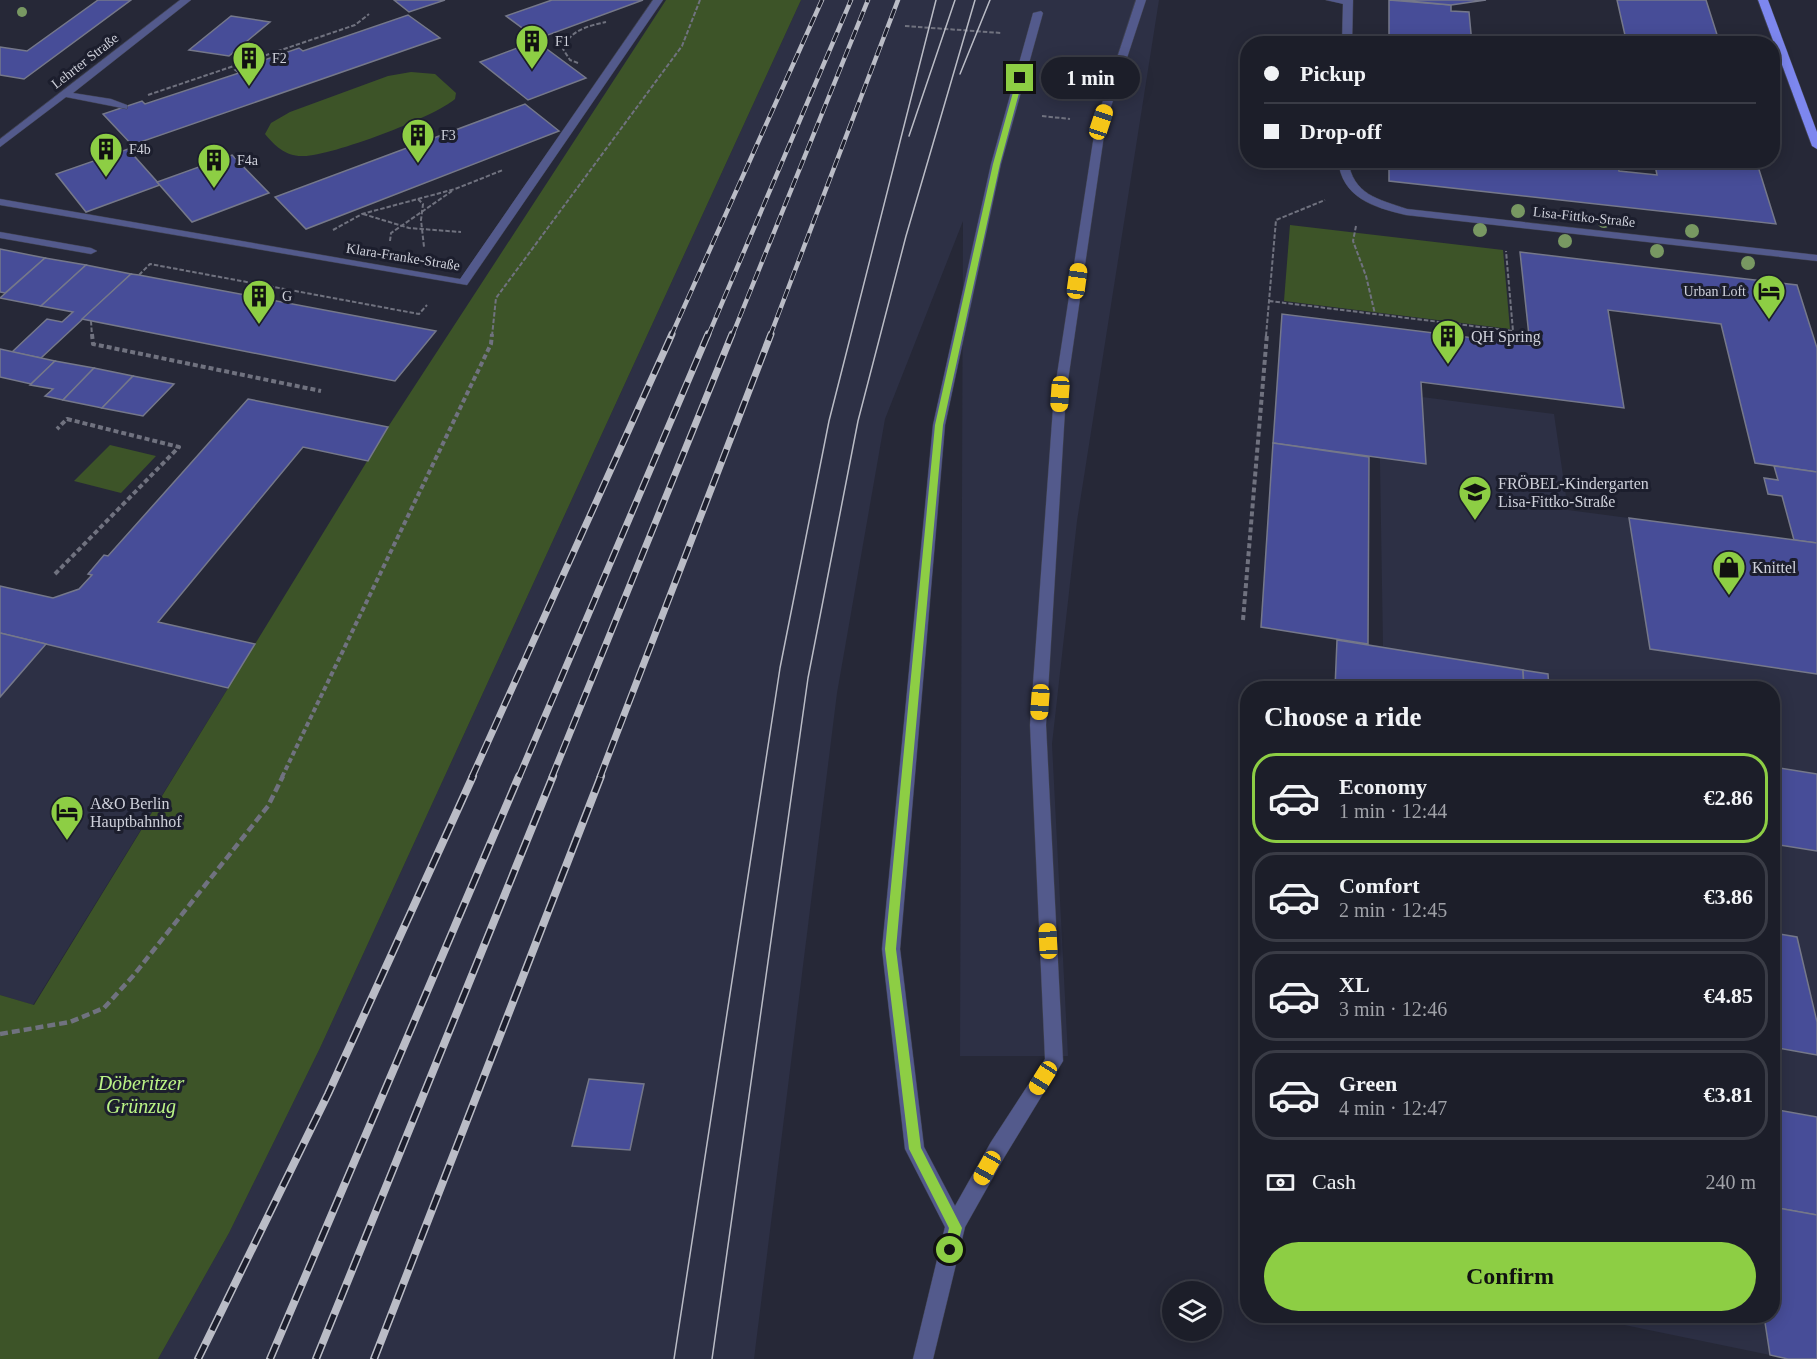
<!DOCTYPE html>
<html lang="en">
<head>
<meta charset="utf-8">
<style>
	:root { --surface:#1c1e29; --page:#292b35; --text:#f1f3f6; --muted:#a0a2a8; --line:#3a3c46; --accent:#8dce44 }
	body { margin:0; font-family:"Times New Roman",serif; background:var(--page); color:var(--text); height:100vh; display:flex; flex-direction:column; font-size:22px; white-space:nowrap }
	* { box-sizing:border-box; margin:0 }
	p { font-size:20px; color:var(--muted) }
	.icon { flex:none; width:33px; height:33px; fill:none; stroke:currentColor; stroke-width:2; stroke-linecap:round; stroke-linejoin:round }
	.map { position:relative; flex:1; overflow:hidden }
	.details { position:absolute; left:1240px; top:681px; width:540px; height:642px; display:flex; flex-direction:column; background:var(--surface); border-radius:24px; box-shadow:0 3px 15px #0003,0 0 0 2px var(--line) }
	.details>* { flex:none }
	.guide { position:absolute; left:1240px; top:36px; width:540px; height:132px; border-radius:24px; box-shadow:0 3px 15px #0003,0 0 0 2px var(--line); display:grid; align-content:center; height:132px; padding:0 24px; background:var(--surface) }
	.tools { position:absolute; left:1162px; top:1281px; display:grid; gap:12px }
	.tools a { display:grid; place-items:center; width:60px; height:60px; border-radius:50%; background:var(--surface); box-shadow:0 3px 15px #0003,0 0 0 2px var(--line); font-size:30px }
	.end { position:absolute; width:27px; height:27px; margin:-14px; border:8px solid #8dce44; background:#111; box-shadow:0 0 0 3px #111 }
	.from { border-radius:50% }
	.bubble { position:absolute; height:42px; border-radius:21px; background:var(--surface); box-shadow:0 3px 15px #0003,0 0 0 2px var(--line); font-size:20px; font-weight:800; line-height:42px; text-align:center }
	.car { position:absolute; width:18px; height:36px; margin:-18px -9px; border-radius:8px; box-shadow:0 0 4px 2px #0007; background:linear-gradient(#f5c518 24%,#345 0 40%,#f5c518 0 76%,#345 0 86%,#f5c518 0) }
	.guide b { display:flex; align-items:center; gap:21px; height:57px; font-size:22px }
	.guide b+b { border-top:2px solid var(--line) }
	.guide i { width:15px; height:15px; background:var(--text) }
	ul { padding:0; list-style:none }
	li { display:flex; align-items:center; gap:18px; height:90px; margin:0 12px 9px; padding:0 12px; border:3px solid var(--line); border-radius:24px }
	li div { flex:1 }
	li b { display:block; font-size:22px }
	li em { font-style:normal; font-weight:800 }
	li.current { border-color:var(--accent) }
	li>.icon { width:54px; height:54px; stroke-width:1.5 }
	h2 { padding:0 24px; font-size:27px; line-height:72px }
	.pay { display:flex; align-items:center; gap:15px; height:66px; padding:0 24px; font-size:22px }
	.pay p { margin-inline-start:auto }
	.primary-button { display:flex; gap:12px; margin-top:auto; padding:12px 24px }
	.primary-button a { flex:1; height:69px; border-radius:36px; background:var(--accent); color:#111; font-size:24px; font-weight:800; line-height:69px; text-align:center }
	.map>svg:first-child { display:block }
	.built { fill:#2d3045 }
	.green { fill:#3d5428 }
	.building { fill:#474d98; stroke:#75788a; stroke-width:1.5 }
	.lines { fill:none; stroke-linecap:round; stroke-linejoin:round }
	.minor-casing { stroke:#414351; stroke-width:1 }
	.major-casing { stroke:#414351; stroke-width:1 }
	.path-far2 { stroke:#70727f; stroke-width:2; stroke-dasharray:4.5 2; stroke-linecap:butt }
	.path-far1 { stroke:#70727f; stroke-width:4; stroke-dasharray:5 3; stroke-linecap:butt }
	.path { stroke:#70727f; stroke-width:4.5; stroke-dasharray:8 4; stroke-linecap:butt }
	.minor { fill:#535a8c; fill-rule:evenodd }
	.major { fill:#7d87ef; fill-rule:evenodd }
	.tram { stroke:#babcc6; stroke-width:1.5 }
	.rail-far2-casing { stroke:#babcc6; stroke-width:4.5 }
	.rail-far1-casing { stroke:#babcc6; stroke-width:7 }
	.rail-casing { stroke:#babcc6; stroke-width:8 }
	.rail-far2 { stroke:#1c1e2d; stroke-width:3; stroke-dasharray:10; stroke-linecap:butt }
	.rail-far1 { stroke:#1c1e2d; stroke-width:4.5; stroke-dasharray:13; stroke-linecap:butt }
	.rail { stroke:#1c1e2d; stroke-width:5; stroke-dasharray:16; stroke-linecap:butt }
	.tree { fill:#789862 }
	.route { fill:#8dce44 }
	.labels { text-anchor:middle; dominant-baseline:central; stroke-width:6; stroke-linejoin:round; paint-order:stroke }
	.far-poi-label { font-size:14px; fill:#cfd1db; stroke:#1c1e2d; text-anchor:start }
	.far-street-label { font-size:14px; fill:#cfd1db; stroke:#1c1e2d }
	.poi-label { font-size:16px; fill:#cfd1db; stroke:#1c1e2d; text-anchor:start }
	.near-park-label { font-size:20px; font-style:italic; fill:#bbf486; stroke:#1c1e2d }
</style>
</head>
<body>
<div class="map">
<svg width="1817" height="1359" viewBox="0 0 1817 1359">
	<rect width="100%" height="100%" fill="#262837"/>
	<!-- built -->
	<g class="built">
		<path d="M 801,0 L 1159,0 L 1077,521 L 1052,744 L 1068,1056 L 960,1056 L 963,221 L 885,419 L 837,693 L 754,1359 L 158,1359 L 229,1233 L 320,1048 Z"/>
		<path d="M 1378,341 L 1421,382 L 1422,397 L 1554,414 L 1568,510 L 1817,543 L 1817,1359 L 1770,1355 L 1581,1316 L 1773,1316 L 1773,688 L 1335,688 L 1337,640 L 1383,646 Z"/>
		<path d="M 0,633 L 228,688 L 33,1005 L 0,995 Z"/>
	</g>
	<!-- green -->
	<g class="green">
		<path d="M 666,0 L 801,0 L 320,1048 L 229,1233 L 158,1359 L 0,1359 L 0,995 L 34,1005 L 388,427 Z"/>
		<path d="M 411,72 L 435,74 L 456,93 L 455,99 C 435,117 331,156 304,156 C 286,157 275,146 265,134 L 271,123 L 290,112 L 388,76 Z"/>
		<path d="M 1290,225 L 1503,250 L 1510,329 L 1284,301 Z"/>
		<path d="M 110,445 L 156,456 L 121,493 L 74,481 Z"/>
	</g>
	<!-- building -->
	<g class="building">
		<path d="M 98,0 L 131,0 L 24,79 L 0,75 L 0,47 L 27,51 Z"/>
		<path d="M 394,0 L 445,0 L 409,12 Z"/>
		<path d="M 552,0 L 643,0 L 537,39 L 506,16 Z"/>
		<path d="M 1389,0 L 1451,5 L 1451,11 L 1469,12 L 1472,44 L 1389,44 Z"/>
		<path d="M 1399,0 L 1486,0 L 1451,5 Z"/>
		<path d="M 1617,0 L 1706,0 L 1720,44 L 1627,44 Z"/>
		<path d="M 408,15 L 440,38 L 132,145 L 103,114 L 142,101 L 145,104 L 239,73 L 235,70 L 299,48 L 303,51 Z"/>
		<path d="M 231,16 L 270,22 L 229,56 L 189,50 Z"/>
		<path d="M 536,41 L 586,78 L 528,100 L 480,62 Z"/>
		<path d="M 525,104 L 559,131 L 306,229 L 275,197 Z"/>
		<path d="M 128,149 L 160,185 L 86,212 L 56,174 Z"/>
		<path d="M 232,155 L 269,193 L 192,222 L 157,182 Z"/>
		<path d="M 1389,160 L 1592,160 L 1618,163 L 1619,171 L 1657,175 L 1654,160 L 1756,160 L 1776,224 L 1389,181 Z"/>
		<path d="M 0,249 L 45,258 L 5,293 L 0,292 Z"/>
		<path d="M 1520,252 L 1797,285 L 1817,348 L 1817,472 L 1755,463 L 1721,324 L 1608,310 L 1624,408 L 1421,382 L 1426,464 L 1273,443 L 1282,314 L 1530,345 Z"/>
		<path d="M 45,258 L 86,265 L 41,306 L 0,298 Z"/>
		<path d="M 86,265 L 131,274 L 41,358 L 12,352 L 47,319 L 62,322 L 73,312 L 41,306 Z"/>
		<path d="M 131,274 L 139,275 L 436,331 L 395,381 L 82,319 Z"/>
		<path d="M 0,349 L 41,358 L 55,361 L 31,384 L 0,377 Z"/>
		<path d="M 55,361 L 94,368 L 63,400 L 45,396 L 53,389 L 30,385 Z"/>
		<path d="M 94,368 L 133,376 L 102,408 L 63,400 Z"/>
		<path d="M 133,376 L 174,384 L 143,416 L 102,408 Z"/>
		<path d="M 248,399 L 388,427 L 368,461 L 303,447 L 158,622 L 255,644 L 228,688 L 0,633 L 0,586 L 53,598 L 79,589 L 92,575 L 88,574 L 104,555 L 108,556 Z"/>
		<path d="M 1273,443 L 1369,457 L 1368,644 L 1261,627 Z"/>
		<path d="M 1774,466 L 1817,472 L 1817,543 L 1794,540 L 1782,496 L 1768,494 L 1764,478 L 1778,480 Z"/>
		<path d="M 1629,518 L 1817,543 L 1817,674 L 1650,649 Z"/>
		<path d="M 0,633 L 46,644 L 0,697 Z"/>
		<path d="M 1337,640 L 1523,670 L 1524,688 L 1335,688 Z"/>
		<path d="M 1523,670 L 1548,674 L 1549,688 L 1524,688 Z"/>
		<path d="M 1773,767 L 1817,774 L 1817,851 L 1773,844 Z"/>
		<path d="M 1773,933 L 1797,937 L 1817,1022 L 1817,1055 L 1773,1047 Z"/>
		<path d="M 589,1079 L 644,1084 L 630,1150 L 572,1146 Z"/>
		<path d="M 1773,1109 L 1817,1117 L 1817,1215 L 1773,1207 Z"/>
		<path d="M 1773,1207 L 1817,1215 L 1817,1359 L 1788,1359 L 1770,1355 L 1764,1316 L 1773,1316 Z"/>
	</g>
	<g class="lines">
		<defs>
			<g id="minor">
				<path d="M 180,0 L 191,0 L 73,93 L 111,99 L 127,105 L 127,109 L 66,97 L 0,147 L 0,139 Z"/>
				<path d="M 653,0 L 663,0 L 467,285 L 0,205 L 0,199 L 460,279 Z"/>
				<path d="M 1136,0 L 1146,0 L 1106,122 L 1066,394 L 1046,725 L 1063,1061 L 1005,1156 L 965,1227 L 933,1359 L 913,1359 L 945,1227 L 905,1149 L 882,949 L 933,425 L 991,164 L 1033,13 L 1041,11 L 1043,13 L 1001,164 L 945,425 L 900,949 L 924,1147 L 955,1206 L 991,1142 L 1045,1059 L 1030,725 L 1054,394 L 1096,122 Z"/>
				<path d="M 1326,0 L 1353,0 L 1352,44 L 1342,44 L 1343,4 Z"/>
				<path d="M 1338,160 L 1348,160 C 1353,195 1378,199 1407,209 L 1817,255 L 1817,261 L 1406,215 C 1373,207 1342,198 1338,160 Z"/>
				<path d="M 0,232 L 91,248 L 97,251 L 91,254 L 0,238 Z"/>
			</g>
			<path id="major" d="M 1758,0 L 1768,0 L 1817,132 L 1817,149 L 1812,146 Z"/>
		</defs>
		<!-- minor casing -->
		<use href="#minor" class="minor-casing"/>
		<!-- major casing -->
		<use href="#major" class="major-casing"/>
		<!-- path-far2 -->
		<g class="path-far2">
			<path d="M 905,26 L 1001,33"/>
			<path d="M 578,63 L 570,60 L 563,49 C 570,30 588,26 606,22"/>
			<path d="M 148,95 L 355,25 L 369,14"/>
			<path d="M 1042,116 L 1070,119"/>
			<path d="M 418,199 L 423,204 L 421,220 L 424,247"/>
			<path d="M 363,214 L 409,228 L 461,232"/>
			<path d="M 1356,226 L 1353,241 L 1366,276 L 1375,314"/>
			<path d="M 333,230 L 362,214 L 455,189 L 503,170"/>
			<path d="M 390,241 L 391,233 L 452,191"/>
			<path d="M 139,275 L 150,264 L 419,314 L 427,305"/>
			<path d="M 1269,301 L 1513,331 L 1506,251"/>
			<path d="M 91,321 L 92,336"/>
			<path d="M 492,336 L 496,298 L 682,46 L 700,0"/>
			<path d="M 1266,336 L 1276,220 L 1325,200"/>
		</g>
		<!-- path-far1 -->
		<g class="path-far1">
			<path d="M 92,334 L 93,344 L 321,391"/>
			<path d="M 55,574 L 179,447 L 67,419 L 57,429"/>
			<path d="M 1243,620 L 1267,334"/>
			<path d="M 282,777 L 491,344 L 492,334"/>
		</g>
		<!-- path -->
		<path class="path" d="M 0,1034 L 70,1022 L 104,1008 L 133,976 L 268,806 L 283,776"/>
		<!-- minor -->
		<use href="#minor" class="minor"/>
		<!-- major -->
		<use href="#major" class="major"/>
		<!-- tram -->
		<g class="tram">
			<path d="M 960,74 L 990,0"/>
			<path d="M 909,136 L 955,0"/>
			<path d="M 674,1359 L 780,668 L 829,421 L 936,0"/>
			<path d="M 712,1359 L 808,678 L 858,421 L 906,236 L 975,0"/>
		</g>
		<defs>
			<g id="rail-far2">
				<path d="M 671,336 L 822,0"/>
				<path d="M 708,336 L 851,0"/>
				<path d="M 732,336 L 868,0"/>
				<path d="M 770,336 L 898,0"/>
			</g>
			<g id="rail-far1">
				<path d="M 472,777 L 672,334"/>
				<path d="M 519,777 L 708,334"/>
				<path d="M 552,777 L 732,334"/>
				<path d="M 600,777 L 771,334"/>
			</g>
			<g id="rail">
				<path d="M 198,1359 L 328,1094 L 473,776"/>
				<path d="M 270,1359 L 519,776"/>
				<path d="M 316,1359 L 553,776"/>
				<path d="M 374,1359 L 601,776"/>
			</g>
		</defs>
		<!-- rail-far2 casing -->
		<use href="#rail-far2" class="rail-far2-casing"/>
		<!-- rail-far1 casing -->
		<use href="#rail-far1" class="rail-far1-casing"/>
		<!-- rail casing -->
		<use href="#rail" class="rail-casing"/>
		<!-- rail-far2 -->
		<use href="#rail-far2" class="rail-far2"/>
		<!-- rail-far1 -->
		<use href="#rail-far1" class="rail-far1"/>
		<!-- rail -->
		<use href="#rail" class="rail"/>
	</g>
	<!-- trees -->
	<g class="tree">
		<circle cx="22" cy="12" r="5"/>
		<circle cx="1518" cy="211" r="7"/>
		<circle cx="1604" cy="221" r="7"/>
		<circle cx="1480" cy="230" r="7"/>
		<circle cx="1692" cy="231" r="7"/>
		<circle cx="1565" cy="241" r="7"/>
		<circle cx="1657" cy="251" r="7"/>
		<circle cx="1748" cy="263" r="7"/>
	</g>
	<!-- route -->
	<path class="route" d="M 1020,76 L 1023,78 L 1000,164 L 943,425 L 896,949 L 921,1148 L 962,1228 L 955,1254 L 950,1256 L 946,1254 L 944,1250 L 949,1228 L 909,1149 L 885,949 L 935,425 L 993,164 L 1017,78 Z"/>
	<!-- icons -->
	<defs>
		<symbol id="building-pin" viewBox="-11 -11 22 30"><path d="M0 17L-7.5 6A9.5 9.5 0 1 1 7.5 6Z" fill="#8dce44" stroke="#1c1e2d"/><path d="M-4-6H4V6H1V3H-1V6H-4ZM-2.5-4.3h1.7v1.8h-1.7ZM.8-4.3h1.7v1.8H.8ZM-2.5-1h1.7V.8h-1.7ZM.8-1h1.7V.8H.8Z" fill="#111"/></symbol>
		<symbol id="hotel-pin" viewBox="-11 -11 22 30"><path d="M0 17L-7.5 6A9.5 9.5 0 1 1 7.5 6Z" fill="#8dce44" stroke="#1c1e2d"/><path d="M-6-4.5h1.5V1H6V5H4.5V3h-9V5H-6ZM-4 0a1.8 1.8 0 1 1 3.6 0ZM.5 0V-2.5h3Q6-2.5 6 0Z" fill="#111"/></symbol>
		<symbol id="school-pin" viewBox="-11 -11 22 30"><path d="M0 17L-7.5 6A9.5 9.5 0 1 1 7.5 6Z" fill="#8dce44" stroke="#1c1e2d"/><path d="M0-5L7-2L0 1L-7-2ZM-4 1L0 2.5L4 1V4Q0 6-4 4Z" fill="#111"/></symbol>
		<symbol id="shop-pin" viewBox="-11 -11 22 30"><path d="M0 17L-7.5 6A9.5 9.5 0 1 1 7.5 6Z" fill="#8dce44" stroke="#1c1e2d"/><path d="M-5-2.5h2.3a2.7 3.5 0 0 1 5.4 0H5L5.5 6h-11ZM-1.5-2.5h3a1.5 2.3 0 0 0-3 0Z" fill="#111"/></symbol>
	</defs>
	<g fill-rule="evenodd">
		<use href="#building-pin" x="513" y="22" width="38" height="52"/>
		<use href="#building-pin" x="230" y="39" width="38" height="52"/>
		<use href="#building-pin" x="399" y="116" width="38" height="52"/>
		<use href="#building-pin" x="87" y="130" width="38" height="52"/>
		<use href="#building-pin" x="195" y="141" width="38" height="52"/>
		<use href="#hotel-pin" x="1750" y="272" width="38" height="52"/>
		<use href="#building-pin" x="240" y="277" width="38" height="52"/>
		<use href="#building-pin" x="1429" y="317" width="38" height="52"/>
		<use href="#school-pin" x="1456" y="473" width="38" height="52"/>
		<use href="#shop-pin" x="1710" y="548" width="38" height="52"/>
		<use href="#hotel-pin" x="48" y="793" width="38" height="52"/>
	</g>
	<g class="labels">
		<!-- far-poi labels -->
		<g class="far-poi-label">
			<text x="555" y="41">F1</text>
			<text x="272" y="58">F2</text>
			<text x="441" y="135">F3</text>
			<text x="129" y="149">F4b</text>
			<text x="237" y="160">F4a</text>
			<text x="1746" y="291" text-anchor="end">Urban Loft</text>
			<text x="282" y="296">G</text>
		</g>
		<!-- far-street labels -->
		<g class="far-street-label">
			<text transform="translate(85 61) rotate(-38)">Lehrter Straße</text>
			<text transform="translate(1584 217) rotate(6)">Lisa-Fittko-Straße</text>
			<text transform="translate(403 257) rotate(9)">Klara-Franke-Straße</text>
		</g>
		<!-- poi labels -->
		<g class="poi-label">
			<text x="1471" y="336">QH Spring</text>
			<text x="1498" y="483">FRÖBEL-Kindergarten<tspan x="1498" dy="18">Lisa-Fittko-Straße</tspan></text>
			<text x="1752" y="567">Knittel</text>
			<text x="90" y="803">A&amp;O Berlin<tspan x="90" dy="18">Hauptbahnhof</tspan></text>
		</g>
		<!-- near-park labels -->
		<g class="near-park-label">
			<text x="141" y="1083">Döberitzer<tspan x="141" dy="23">Grünzug</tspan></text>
		</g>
	</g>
</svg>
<div class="tools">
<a><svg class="icon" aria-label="layers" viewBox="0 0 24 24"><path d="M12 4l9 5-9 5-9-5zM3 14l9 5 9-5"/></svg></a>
</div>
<i class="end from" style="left:950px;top:1250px"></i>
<i class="end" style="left:1020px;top:78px"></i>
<div class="bubble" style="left:1041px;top:57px;width:99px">1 min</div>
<i class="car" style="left:1101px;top:122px;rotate:18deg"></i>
<i class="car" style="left:1077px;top:281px;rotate:8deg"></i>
<i class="car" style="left:1060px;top:394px;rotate:184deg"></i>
<i class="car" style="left:1040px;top:702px;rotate:184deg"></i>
<i class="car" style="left:1048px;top:941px;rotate:357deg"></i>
<i class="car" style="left:1043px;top:1078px;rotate:212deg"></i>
<i class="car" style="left:987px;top:1168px;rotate:209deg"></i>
<div class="guide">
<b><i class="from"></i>Pickup</b>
<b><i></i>Drop-off</b>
</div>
<section class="details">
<h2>Choose a ride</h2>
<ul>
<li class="current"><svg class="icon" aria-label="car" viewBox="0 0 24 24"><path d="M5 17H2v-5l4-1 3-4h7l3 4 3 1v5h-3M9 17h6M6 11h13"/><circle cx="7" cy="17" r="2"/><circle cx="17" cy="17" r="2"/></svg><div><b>Economy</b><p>1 min · 12:44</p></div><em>€2.86</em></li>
<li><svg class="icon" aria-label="car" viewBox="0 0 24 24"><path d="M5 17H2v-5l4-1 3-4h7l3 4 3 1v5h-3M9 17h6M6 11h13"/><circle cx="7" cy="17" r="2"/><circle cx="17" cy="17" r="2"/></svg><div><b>Comfort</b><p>2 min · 12:45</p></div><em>€3.86</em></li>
<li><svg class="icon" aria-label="car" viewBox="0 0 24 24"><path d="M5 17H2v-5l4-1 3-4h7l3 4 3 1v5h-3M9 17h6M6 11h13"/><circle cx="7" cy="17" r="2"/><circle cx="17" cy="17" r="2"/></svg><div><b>XL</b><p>3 min · 12:46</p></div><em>€4.85</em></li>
<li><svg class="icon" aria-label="car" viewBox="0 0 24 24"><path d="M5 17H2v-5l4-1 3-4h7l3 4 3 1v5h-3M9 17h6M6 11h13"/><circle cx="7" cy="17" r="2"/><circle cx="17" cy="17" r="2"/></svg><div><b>Green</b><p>4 min · 12:47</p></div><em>€3.81</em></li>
</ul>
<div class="pay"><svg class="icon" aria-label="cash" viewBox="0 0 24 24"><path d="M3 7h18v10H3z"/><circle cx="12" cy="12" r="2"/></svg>Cash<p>240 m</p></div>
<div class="primary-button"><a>Confirm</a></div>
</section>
</div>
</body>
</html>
